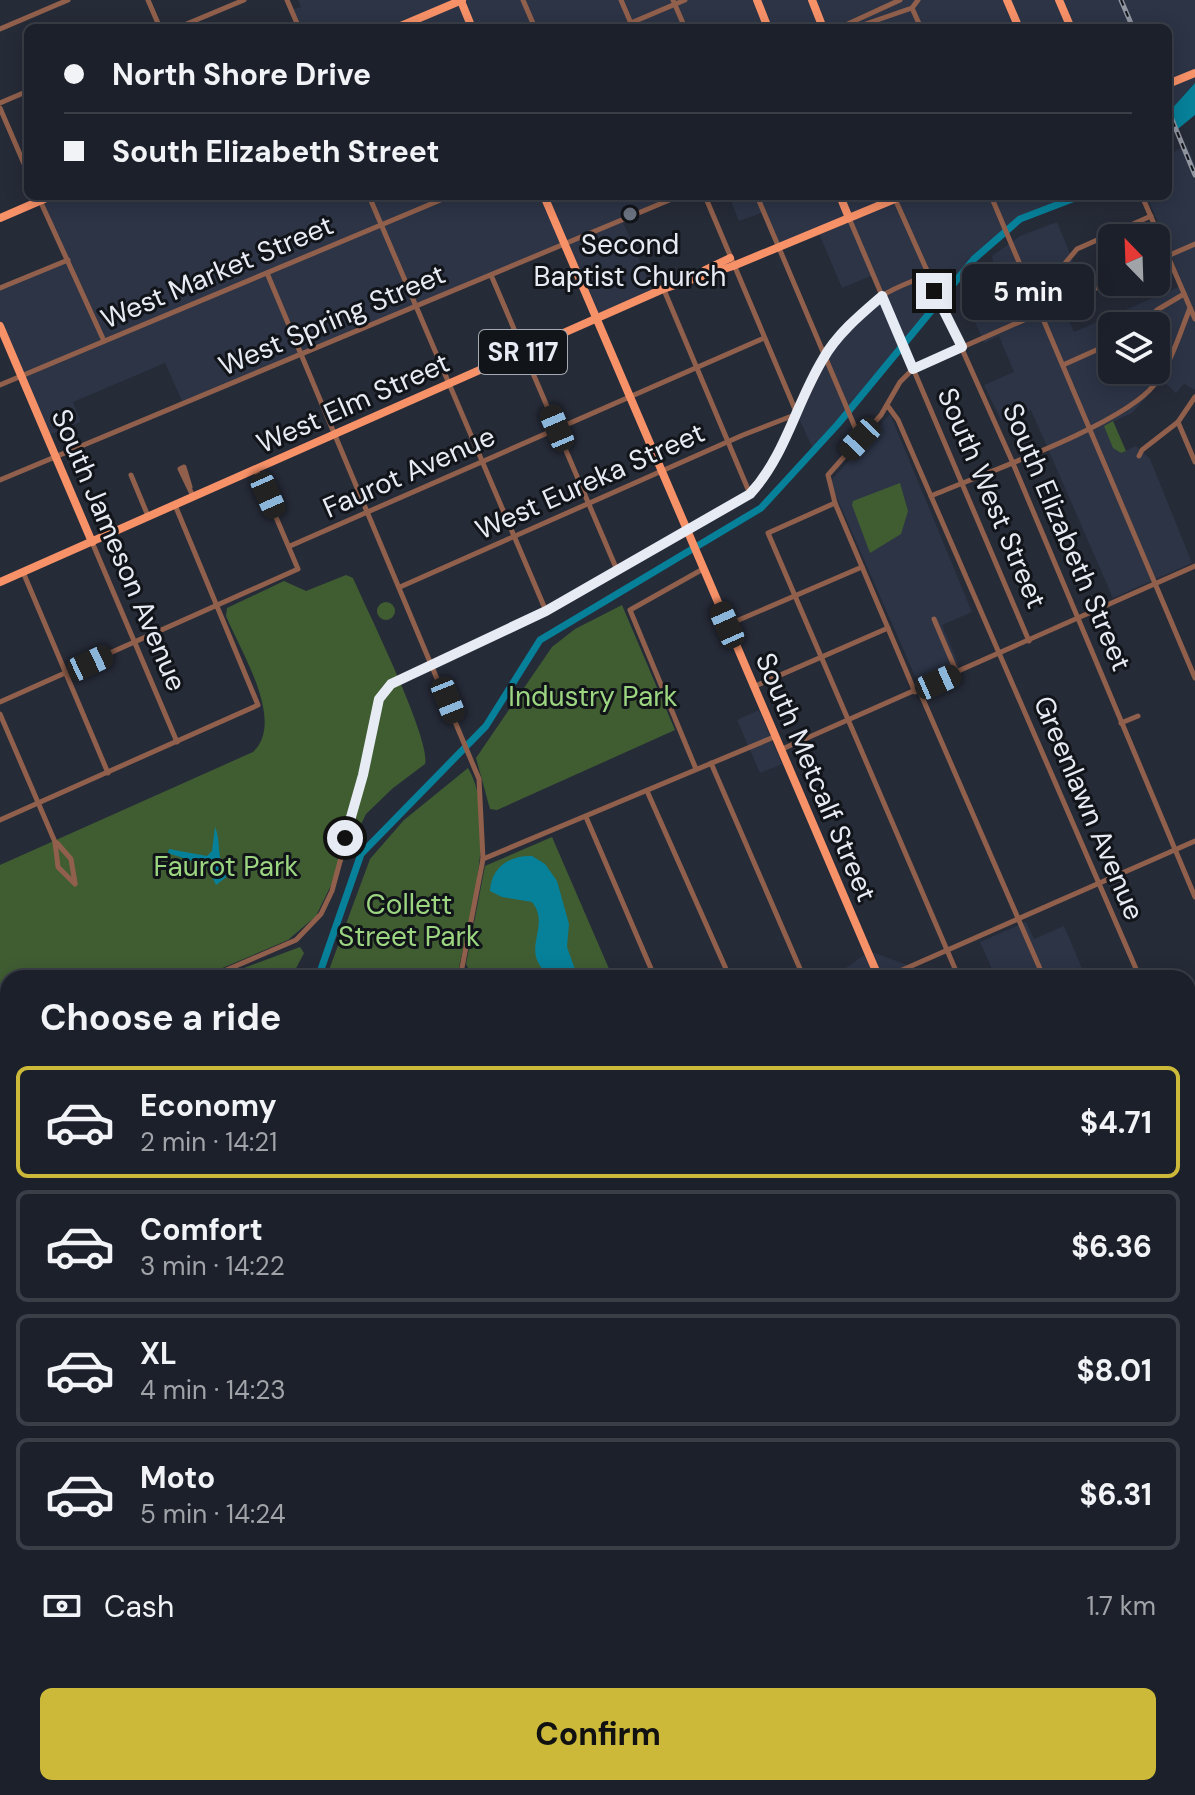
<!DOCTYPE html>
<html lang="en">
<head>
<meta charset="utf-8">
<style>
	:root { --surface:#1c202a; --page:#292d36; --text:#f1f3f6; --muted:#a0a3a8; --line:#3a3e47; --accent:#ccb939 }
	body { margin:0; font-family:"DM Sans",sans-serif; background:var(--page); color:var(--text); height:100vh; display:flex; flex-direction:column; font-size:30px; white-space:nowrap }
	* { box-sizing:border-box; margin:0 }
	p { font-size:26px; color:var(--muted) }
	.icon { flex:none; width:44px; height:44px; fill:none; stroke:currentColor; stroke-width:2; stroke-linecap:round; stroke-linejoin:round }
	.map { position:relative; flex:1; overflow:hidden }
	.side { position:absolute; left:0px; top:970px; width:1196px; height:826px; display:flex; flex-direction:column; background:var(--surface); border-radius:24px 24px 0 0; box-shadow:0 4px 20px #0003,0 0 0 2px var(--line) }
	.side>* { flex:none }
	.banner { position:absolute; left:24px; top:24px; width:1148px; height:176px; border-radius:12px; box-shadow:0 4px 20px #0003,0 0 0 2px var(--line); display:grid; align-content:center; height:176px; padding:0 40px; background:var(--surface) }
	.needle { width:52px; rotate:337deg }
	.tools { position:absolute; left:1098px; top:224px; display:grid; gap:16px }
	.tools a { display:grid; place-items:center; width:72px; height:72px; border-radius:12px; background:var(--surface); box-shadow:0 4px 20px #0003,0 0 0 2px var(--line); font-size:40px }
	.end { position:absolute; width:36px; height:36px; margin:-18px; border:10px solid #e7ebf4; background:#111; box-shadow:0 0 0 4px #111 }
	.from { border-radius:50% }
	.bubble { position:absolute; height:56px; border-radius:12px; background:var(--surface); box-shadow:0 4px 20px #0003,0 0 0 2px var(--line); font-size:26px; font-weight:700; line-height:56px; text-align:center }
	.car { position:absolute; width:24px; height:48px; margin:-24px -12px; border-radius:10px; box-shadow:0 0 6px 2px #0007; background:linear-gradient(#222 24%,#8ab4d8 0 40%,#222 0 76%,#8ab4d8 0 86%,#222 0) }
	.banner b { display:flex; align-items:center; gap:28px; height:76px; font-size:30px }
	.banner b+b { border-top:2px solid var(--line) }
	.banner i { width:20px; height:20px; background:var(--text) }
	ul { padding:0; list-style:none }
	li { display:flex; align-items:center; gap:24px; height:112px; margin:0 16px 12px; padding:0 24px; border:4px solid var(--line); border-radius:12px }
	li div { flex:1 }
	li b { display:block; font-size:30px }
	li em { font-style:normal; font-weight:700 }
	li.on { border-color:var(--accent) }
	li>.icon { width:72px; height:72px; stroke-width:1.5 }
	h2 { padding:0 40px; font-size:36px; line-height:96px }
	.pay { display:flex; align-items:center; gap:20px; height:88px; padding:0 40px; font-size:30px }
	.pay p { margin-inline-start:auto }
	.action { display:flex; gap:16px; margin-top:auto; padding:16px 40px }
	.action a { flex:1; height:92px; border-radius:12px; background:var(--accent); color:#111; font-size:32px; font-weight:700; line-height:92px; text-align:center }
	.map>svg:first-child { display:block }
	.built { fill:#2c3446; fill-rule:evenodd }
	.green { fill:#405d32 }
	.water { fill:#07809a }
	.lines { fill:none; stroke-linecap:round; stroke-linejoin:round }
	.river { stroke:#07809a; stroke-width:7 }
	.minor { stroke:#91604c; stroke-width:5 }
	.major { stroke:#f79168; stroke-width:8 }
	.rail-casing { stroke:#9196a0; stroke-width:5 }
	.rail { stroke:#111419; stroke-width:2; stroke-dasharray:6; stroke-linecap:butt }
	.route { stroke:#e7ebf4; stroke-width:10 }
	.worship-dot { fill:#6b7280; stroke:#111419; stroke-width:3 }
	.labels { text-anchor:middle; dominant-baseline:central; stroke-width:6; stroke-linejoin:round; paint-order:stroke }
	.shield { fill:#111419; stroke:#a7aab2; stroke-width:2 }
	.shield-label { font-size:26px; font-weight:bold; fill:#e7ebf4 }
	.poi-label { font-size:28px; fill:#e7ebf4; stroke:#111419 }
	.street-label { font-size:28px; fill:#e7ebf4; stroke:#111419 }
	.park-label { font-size:28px; fill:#9cd680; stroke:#111419 }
</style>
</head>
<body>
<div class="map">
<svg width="1195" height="1795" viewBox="0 0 1195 1795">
	<rect width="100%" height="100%" fill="#262b38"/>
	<!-- built -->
	<g class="built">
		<path d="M 298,0 L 1195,0 L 1195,83 L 1168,113 L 1168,28 L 282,28 L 296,22 L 291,10 L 301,7 Z"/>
		<path d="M 1187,145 L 1195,165 L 1195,390 L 1184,384 L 1176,393 L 1162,380 L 1132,413 L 1104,426 L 1121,453 L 1136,446 L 1150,459 L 1192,563 L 1113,598 L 1031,410 L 1001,420 L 984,385 L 1014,372 L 999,336 L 984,343 L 973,317 L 975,308 L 1000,296 L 992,256 L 1020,236 L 1057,222 L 1073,261 L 1052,281 L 1074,332 L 1183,285 L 1147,196 L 1168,196 L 1168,155 ZM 1112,326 L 1156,326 L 1156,370 L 1112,370 Z"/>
		<path d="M 51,196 L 679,196 L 622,220 L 654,293 L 596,319 L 564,244 L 183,403 L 165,363 L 73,402 L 81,422 L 46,436 L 0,326 L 0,288 L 67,260 L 42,202 Z"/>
		<path d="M 729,196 L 1066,196 L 1020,219 L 974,259 L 814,451 L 797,414 L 809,386 L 849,326 L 882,295 L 873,275 L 842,288 L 818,231 L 779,247 L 764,212 L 739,221 Z"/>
		<path d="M 890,414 L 972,612 L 942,625 L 960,668 L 919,685 L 830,482 Z"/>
		<path d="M 759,710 L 782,764 L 760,773 L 737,720 Z"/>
		<path d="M 1026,922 L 1034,939 L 1064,926 L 1086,978 L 996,978 L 980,942 Z"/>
		<path d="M 875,953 L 918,969 L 922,978 L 850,978 L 846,968 L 864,955 Z"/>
		<path d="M 1195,994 L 1195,1795 L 980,1795 L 980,1788 L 1188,1788 L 1188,997 Z"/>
		<path d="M 8,1679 L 8,1788 L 901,1788 L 897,1795 L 0,1795 L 0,1699 Z"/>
	</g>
	<!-- green -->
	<g class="green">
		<path d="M 1113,421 L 1126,451 L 1121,453 L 1113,448 L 1104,426 Z"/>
		<path d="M 900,483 L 908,511 L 901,534 L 870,553 L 852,505 L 853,501 Z"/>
		<path d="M 346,575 L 353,578 C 366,608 432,741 425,764 L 393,788 L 366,814 L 316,916 L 288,940 L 199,978 L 8,978 L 8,1057 L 0,1061 L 0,865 L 253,752 C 286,722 240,650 226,616 L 227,608 L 284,581 L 306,591 Z"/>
		<circle cx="386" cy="611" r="9"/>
		<path d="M 622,605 L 675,730 L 497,810 L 490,809 L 476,758 L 552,647 L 575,629 Z"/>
		<path d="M 468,768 C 499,821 468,921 457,978 L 326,978 L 370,859 L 404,820 Z"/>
		<path d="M 552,837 L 613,978 L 527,978 L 468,968 L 466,964 L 485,866 Z"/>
		<path d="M 300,947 L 304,953 L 291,978 L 217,978 Z"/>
		<path d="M 8,1064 L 8,1391 L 0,1393 L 0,1068 Z"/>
		<path d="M 920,1788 L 980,1788 L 980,1795 L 916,1795 Z"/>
	</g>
	<!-- water -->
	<g class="water">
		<path d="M 1195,83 L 1195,115 L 1168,137 L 1168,113 Z"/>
		<path d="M 215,827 C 222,843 215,861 229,875 L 216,885 L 207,866 L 168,853 L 169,849 L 207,856 L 212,851 Z"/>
		<path d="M 532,856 L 545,864 L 557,881 L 569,924 L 567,947 L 578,978 L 553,978 C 515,953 553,928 532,902 L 502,897 L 490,891 C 491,868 509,855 532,856 Z"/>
		<path d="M 0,1348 L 8,1348 L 8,1385 L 0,1388 Z"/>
	</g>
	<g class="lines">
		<!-- river -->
		<g class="river">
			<path d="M 318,978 L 361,854 L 486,726 L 540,640 L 761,508 L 838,424 L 974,259 L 1020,219 L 1080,196"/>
			<path d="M 0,1616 L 8,1609"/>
		</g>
		<!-- minor -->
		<g class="minor">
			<path d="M 148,0 L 160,28"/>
			<path d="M 287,0 L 299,28"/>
			<path d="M 523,0 L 535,28"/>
			<path d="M 621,0 L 633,28"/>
			<path d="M 673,0 L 685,28"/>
			<path d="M 912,8 L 921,28"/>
			<path d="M 912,8 L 918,0"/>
			<path d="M 177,28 L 244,0"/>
			<path d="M 619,28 L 685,0"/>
			<path d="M 839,28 L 900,0"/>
			<path d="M 854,28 L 909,9"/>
			<path d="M 0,29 L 68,0"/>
			<path d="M 0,103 L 28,91"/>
			<path d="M 0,108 L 28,173"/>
			<path d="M 38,196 L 104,341"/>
			<path d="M 369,196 L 546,611"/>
			<path d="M 757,196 L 860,439"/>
			<path d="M 991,196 L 1195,678"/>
			<path d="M 1142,196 L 1195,319"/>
			<path d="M 895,199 L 1012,461 L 1195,897"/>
			<path d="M 849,218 L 1029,641"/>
			<path d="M 1156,261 L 1195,244"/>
			<path d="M 267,273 L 479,779 L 483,859 L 460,978"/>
			<path d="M 491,275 L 617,570"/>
			<path d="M 1029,286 L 1056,274 L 1077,249 L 1151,216"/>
			<path d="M 0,288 L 68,260"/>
			<path d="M 664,290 L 750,494"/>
			<path d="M 1141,326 L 1157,310 L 1184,294"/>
			<path d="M 1063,365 L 1112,343"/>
			<path d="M 0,385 L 450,196"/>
			<path d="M 887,405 L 898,420 L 1140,978"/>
			<path d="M 1178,422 L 1195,462"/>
			<path d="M 1139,456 L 1142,450 L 1178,422 L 1195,397"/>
			<path d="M 131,475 L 148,516"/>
			<path d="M 0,480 L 679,196"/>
			<path d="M 190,487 L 184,467 L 180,469 L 193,496"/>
			<path d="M 931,496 C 982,474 1123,425 1154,385 C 1171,364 1180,333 1190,308"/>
			<path d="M 835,503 L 768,533 L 959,978"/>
			<path d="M 92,542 L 177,742"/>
			<path d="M 290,546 L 764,338"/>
			<path d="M 23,572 L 108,773"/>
			<path d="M 400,587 L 743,435 L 797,414 L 705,196"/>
			<path d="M 934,619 L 957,673"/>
			<path d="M 727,625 L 862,567"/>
			<path d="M 753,687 L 888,628"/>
			<path d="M 919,690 L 1044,978"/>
			<path d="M 915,692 L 835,503 L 828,475 L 881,415 L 900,382 L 913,369 L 1112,281"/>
			<path d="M 0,702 L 298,569 L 256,470"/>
			<path d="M 0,714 L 55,842 L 58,867 L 75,884"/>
			<path d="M 1121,723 L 1138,716"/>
			<path d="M 780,750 L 1195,566"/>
			<path d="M 711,763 L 804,978"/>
			<path d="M 696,769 L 630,610 L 703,569"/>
			<path d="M 647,791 L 730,978"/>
			<path d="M 586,817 L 655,978"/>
			<path d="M 0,820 L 258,705 L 175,505"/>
			<path d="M 57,843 L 71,859 L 75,883"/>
			<path d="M 483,859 L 774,737"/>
			<path d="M 208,978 L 296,940 L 321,914 L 332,891 L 360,788 L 377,705 L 391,684 L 546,611 L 750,494 C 805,435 809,342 882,296 C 895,287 912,282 927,275"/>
			<path d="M 884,978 L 1195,841"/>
			<path d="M 1188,992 L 1195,989"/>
			<path d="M 0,1065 L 8,1061"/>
			<path d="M 1188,1089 L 1193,1100 L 1192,1116"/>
			<path d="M 1188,1590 L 1195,1587"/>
			<path d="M 1188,1660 L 1195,1676"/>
			<path d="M 0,1691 L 8,1672"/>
		</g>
		<!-- major -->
		<g class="major">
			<path d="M 757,0 L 768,28"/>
			<path d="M 812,0 L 823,28"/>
			<path d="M 1007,0 L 1019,28"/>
			<path d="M 1059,0 L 1071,28"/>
			<path d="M 461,1 L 472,28"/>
			<path d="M 396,28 L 462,0"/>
			<path d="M 1168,84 L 1195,73"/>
			<path d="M 544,196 L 879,978"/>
			<path d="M 840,196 L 849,218"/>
			<path d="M 0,218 L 51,196"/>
			<path d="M 705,270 L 730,258"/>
			<path d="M 0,326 L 92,542"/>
			<path d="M 0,582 L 663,289 L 733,266 L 902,196"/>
			<path d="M 1072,1788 L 1073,1795"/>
		</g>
		<defs>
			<g id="rail">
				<path d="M 1121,0 L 1133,28"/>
				<path d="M 1168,110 L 1195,175"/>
				<path d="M 1188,1013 L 1195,1011"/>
				<path d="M 1188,1164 L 1195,1147"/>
				<path d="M 1188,1290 L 1195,1278"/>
				<path d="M 0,1399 L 8,1397"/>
				<path d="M 473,1788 L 476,1795"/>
				<path d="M 903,1795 L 907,1788"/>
			</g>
		</defs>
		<!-- rail casing -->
		<use href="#rail" class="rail-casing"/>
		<!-- rail -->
		<use href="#rail" class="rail"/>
	</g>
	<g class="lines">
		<!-- route -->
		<path class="route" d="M 345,838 L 363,775 L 379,699 L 391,684 L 546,611 L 750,494 C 786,455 796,403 823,359 C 837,334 861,314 882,296 L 913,369 L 962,347 L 934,291"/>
	</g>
	<!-- markers -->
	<circle class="worship-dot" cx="630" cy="214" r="8"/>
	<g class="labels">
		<!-- shield labels -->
		<rect class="shield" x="479" y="330" width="88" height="44" rx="6"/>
		<g class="shield-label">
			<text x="523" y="352">SR 117</text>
		</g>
		<!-- poi labels -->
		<g class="poi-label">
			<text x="630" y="244">Second<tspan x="630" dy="32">Baptist Church</tspan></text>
		</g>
		<!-- street labels -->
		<g class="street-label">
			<text transform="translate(217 272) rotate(-23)">West Market Street</text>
			<text transform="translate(332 320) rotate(-23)">West Spring Street</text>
			<text transform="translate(353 403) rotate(-24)">West Elm Street</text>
			<text transform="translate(409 472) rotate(-24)">Faurot Avenue</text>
			<text transform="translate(590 481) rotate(-24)">West Eureka Street</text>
			<text transform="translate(992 498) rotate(67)">South West Street</text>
			<text transform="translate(1067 537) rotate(67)">South Elizabeth Street</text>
			<text transform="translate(119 550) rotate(67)">South Jameson Avenue</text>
			<text transform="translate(816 777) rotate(67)">South Metcalf Street</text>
			<text transform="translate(1089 808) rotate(67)">Greenlawn Avenue</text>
		</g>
		<!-- park labels -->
		<g class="park-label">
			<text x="593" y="696">Industry Park</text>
			<text x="226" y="866">Faurot Park</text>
			<text x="409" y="904">Collett<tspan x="409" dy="32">Street Park</tspan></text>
		</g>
	</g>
</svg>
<div class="tools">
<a><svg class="needle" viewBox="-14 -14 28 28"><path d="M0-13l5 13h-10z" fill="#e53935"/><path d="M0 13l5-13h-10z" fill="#a0a3a8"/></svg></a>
<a><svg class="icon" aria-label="layers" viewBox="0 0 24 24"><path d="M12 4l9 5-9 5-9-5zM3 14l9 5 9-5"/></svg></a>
</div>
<i class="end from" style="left:345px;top:838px"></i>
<i class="end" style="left:934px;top:291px"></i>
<div class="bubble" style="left:962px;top:264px;width:132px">5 min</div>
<i class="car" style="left:557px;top:428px;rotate:337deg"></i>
<i class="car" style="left:860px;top:439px;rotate:223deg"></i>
<i class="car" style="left:268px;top:495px;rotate:156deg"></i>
<i class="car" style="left:727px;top:625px;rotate:336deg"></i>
<i class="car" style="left:90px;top:663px;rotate:65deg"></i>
<i class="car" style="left:938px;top:682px;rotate:66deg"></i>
<i class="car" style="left:448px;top:700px;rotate:158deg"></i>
<div class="banner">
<b><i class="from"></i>North Shore Drive</b>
<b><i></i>South Elizabeth Street</b>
</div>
<section class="side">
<h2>Choose a ride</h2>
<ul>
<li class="on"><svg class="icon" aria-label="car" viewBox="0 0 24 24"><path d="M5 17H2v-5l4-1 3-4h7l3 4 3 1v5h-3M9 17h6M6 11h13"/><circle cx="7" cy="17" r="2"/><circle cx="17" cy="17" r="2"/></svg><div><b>Economy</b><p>2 min · 14:21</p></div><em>$4.71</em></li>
<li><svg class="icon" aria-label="car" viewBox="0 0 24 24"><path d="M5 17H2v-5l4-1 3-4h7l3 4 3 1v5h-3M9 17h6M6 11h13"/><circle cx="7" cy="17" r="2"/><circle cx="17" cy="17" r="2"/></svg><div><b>Comfort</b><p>3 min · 14:22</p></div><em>$6.36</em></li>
<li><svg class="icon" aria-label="car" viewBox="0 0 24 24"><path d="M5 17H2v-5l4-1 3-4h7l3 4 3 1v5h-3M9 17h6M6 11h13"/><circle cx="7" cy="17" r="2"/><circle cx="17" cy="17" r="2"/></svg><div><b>XL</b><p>4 min · 14:23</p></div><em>$8.01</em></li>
<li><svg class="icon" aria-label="car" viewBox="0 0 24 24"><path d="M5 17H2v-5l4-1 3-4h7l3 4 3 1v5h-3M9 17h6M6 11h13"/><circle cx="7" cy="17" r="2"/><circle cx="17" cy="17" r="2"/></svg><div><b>Moto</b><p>5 min · 14:24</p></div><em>$6.31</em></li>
</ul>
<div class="pay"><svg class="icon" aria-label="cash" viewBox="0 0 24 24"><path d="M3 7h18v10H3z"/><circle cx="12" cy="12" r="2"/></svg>Cash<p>1.7 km</p></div>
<div class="action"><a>Confirm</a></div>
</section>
</div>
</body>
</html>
